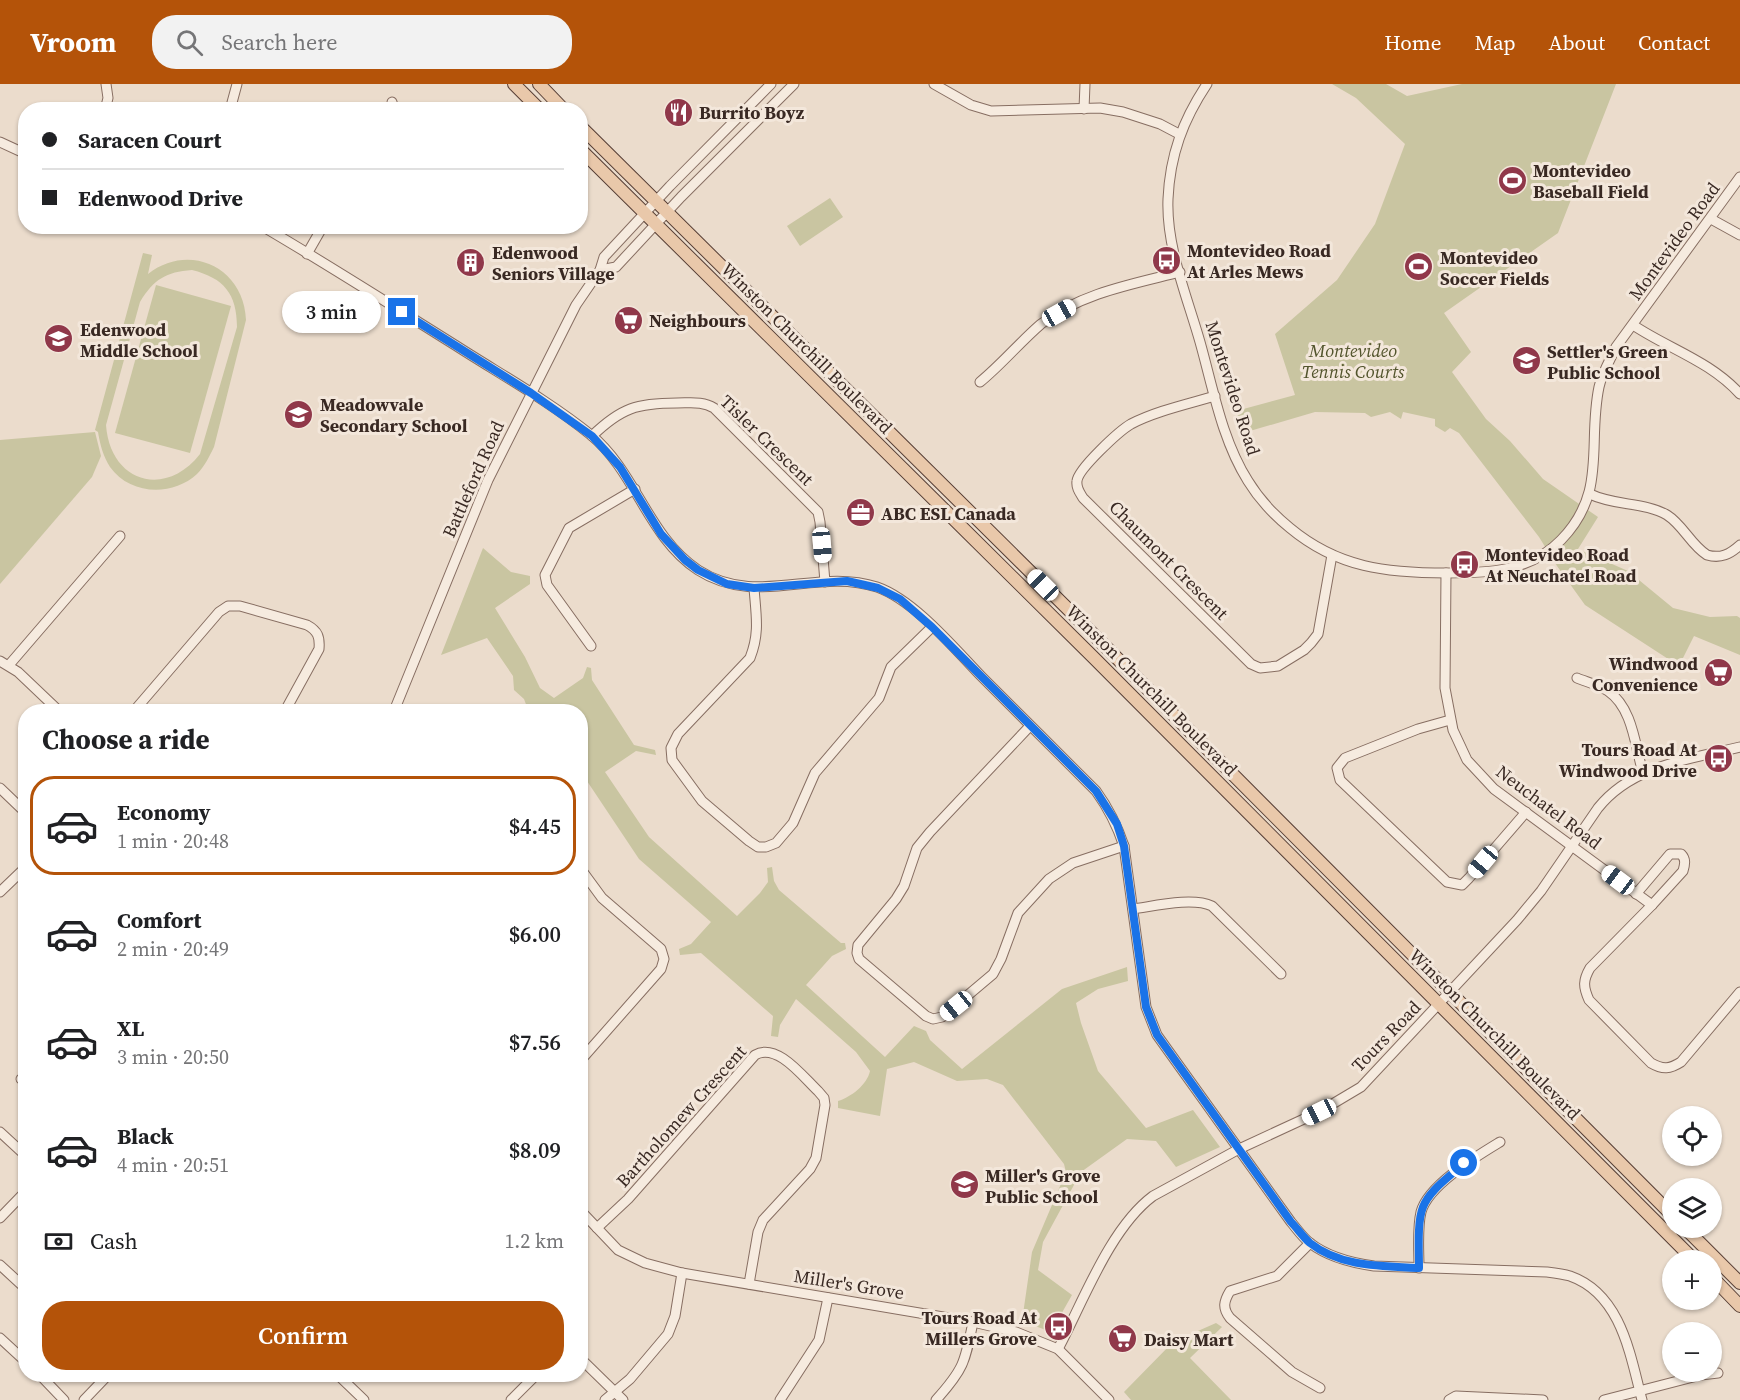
<!DOCTYPE html>
<html lang="en">
<head>
<meta charset="utf-8">
<style>
	:root { --surface:#fff; --page:#f2f2f2; --text:#202124; --muted:#757577; --line:#e0e0e0; --accent:#b45309 }
	body { margin:0; font-family:"Source Serif 4",serif; background:var(--page); color:var(--text); height:100vh; display:flex; flex-direction:column; font-size:22px; white-space:nowrap }
	* { box-sizing:border-box; margin:0 }
	p { font-size:20px; color:var(--muted) }
	.icon { flex:none; width:33px; height:33px; fill:none; stroke:currentColor; stroke-width:2; stroke-linecap:round; stroke-linejoin:round }
	.map { position:relative; flex:1; overflow:hidden }
	.details { position:absolute; left:18px; top:620px; width:570px; height:678px; display:flex; flex-direction:column; background:var(--surface); border-radius:24px; box-shadow:0 2px 4px #0004 }
	.details>* { flex:none }
	.top-card { position:absolute; left:18px; top:18px; width:570px; height:132px; border-radius:24px; box-shadow:0 2px 4px #0004; display:grid; align-content:center; height:132px; padding:0 24px; background:var(--surface) }
	.fabs { position:absolute; left:1662px; top:1022px; display:grid; gap:12px }
	.fabs a { display:grid; place-items:center; width:60px; height:60px; border-radius:50%; background:var(--surface); box-shadow:0 2px 4px #0004; font-size:30px }
	.end { position:absolute; width:27px; height:27px; margin:-14px; border:8px solid #1a73e8; background:#fff; box-shadow:0 0 0 3px #fff }
	.from { border-radius:50% }
	.bubble { position:absolute; height:42px; border-radius:21px; background:var(--surface); box-shadow:0 2px 4px #0004; font-size:20px; font-weight:600; line-height:42px; text-align:center }
	.car { position:absolute; width:18px; height:36px; margin:-18px -9px; border-radius:8px; box-shadow:0 0 4px 2px #0007; background:linear-gradient(#fff 24%,#345 0 40%,#fff 0 76%,#345 0 86%,#fff 0) }
	.top-card b { display:flex; align-items:center; gap:21px; height:57px; font-size:22px }
	.top-card b+b { border-top:2px solid var(--line) }
	.top-card i { width:15px; height:15px; background:var(--text) }
	ul { padding:0; list-style:none }
	li { display:flex; align-items:center; gap:18px; height:99px; margin:0 12px 9px; padding:0 12px; border:3px solid transparent; border-radius:24px }
	li div { flex:1 }
	li b { display:block; font-size:22px }
	li em { font-style:normal; font-weight:600 }
	li.current { border-color:var(--accent) }
	li>.icon { width:54px; height:54px; stroke-width:1.5 }
	h2 { padding:0 24px; font-size:27px; line-height:72px }
	.pay { display:flex; align-items:center; gap:15px; height:66px; padding:0 24px; font-size:22px }
	.pay p { margin-inline-start:auto }
	.cta { display:flex; gap:12px; margin-top:auto; padding:12px 24px }
	.cta a { flex:1; height:69px; border-radius:24px; background:var(--accent); color:#fff; font-size:24px; font-weight:600; line-height:69px; text-align:center }
	header { display:flex; align-items:center; gap:36px; box-sizing:border-box; height:84px; padding:0 30px; background:var(--accent); color:#fff }
	header strong { font-size:28px }
	nav { display:flex; gap:33px; margin-inline-start:auto; font-size:21px }
	.search { width:420px; height:54px; background:var(--page); display:flex; align-items:center; gap:15px; box-sizing:border-box; padding:0 21px; border-radius:24px; color:var(--muted); font-size:22px }
	.map>svg:first-child { display:block }
	.green { fill:#c9c5a1; fill-rule:evenodd }
	.lines { fill:none; stroke-linecap:round; stroke-linejoin:round }
	.minor-casing { stroke:#876e62; stroke-width:11 }
	.major-casing { stroke:#563e35; stroke-width:14 }
	.minor { stroke:#f6ebdf; stroke-width:9 }
	.major { stroke:#e9c8aa; stroke-width:12 }
	.route { stroke:#1a73e8; stroke-width:8 }
	.labels { text-anchor:middle; dominant-baseline:central; stroke-width:6; stroke-linejoin:round; paint-order:stroke }
	.poi-label { font-size:18px; font-weight:bold; fill:#392923; stroke:#f3e7db; text-anchor:start }
	.street-label { font-size:18px; fill:#392923; stroke:#f3e7db }
	.park-label { font-size:18px; font-style:italic; fill:#52542c; stroke:#f3e7db }
</style>
</head>
<body>
<header>
<strong>Vroom</strong>
<div class="search"><svg class="icon" aria-label="search" viewBox="0 0 24 24"><circle cx="10" cy="10" r="6"/><path d="M15 15l6 6"/></svg>Search here</div>
<nav><a>Home</a><a>Map</a><a>About</a><a>Contact</a></nav>
</header>
<div class="map">
<svg width="1740" height="1316" viewBox="0 0 1740 1316">
	<rect width="100%" height="100%" fill="#ebdccc"/>
	<!-- green -->
	<g class="green">
		<path d="M 1332,0 L 1386,0 L 1407,12 L 1462,0 L 1616,0 L 1558,149 L 1444,229 L 1471,268 L 1452,288 L 1486,335 L 1510,357 L 1543,395 L 1598,433 L 1578,465 L 1628,487 L 1673,524 L 1710,533 L 1737,532 L 1740,534 L 1740,571 L 1694,552 L 1679,582 L 1585,521 L 1557,482 L 1539,453 L 1459,349 L 1450,344 L 1445,348 L 1435,342 L 1435,335 L 1403,328 L 1401,335 L 1390,328 L 1371,333 L 1365,329 L 1315,328 L 1243,349 L 1236,327 L 1295,311 L 1275,250 L 1337,196 L 1375,140 L 1405,60 L 1356,14 Z"/>
		<path d="M 830,114 L 843,133 L 800,162 L 787,142 Z"/>
		<path d="M 143,169 L 152,171 L 148,190 C 189,158 244,183 246,236 L 214,363 C 209,373 205,382 197,390 C 172,413 130,411 110,383 C 103,372 100,360 98,348 L 95,346 ZM 192,186 C 224,194 237,210 237,243 L 200,370 C 165,415 110,398 106,341 L 140,218 C 154,195 166,188 192,186 Z"/>
		<path d="M 156,201 L 231,222 L 190,369 L 115,349 Z"/>
		<path d="M 95,348 L 101,372 L 92,393 L 0,500 L 0,356 Z"/>
		<path d="M 483,464 L 511,488 L 530,492 L 530,500 L 495,524 L 525,573 L 540,604 L 554,614 L 583,594 L 587,583 L 591,584 L 592,596 L 634,661 L 655,666 L 656,671 L 636,667 L 605,688 L 649,753 L 737,832 L 760,809 L 768,798 L 767,784 L 772,783 L 774,797 L 779,806 L 841,859 L 845,859 L 846,865 L 832,872 L 806,901 L 885,973 L 914,942 L 926,947 L 930,956 L 962,985 L 1062,905 L 1127,883 L 1128,897 L 1098,905 L 1076,919 L 1081,939 L 1098,987 L 1146,1044 L 1193,1026 L 1220,1063 L 1176,1083 L 1156,1057 L 1127,1055 L 1081,1088 L 1043,1158 L 1038,1186 L 1072,1211 L 1051,1248 L 1022,1237 L 1032,1168 L 1066,1088 L 1064,1080 L 1003,1001 L 987,995 L 957,997 L 914,978 L 887,985 L 880,1032 L 838,1024 L 838,1017 C 851,1013 867,1001 870,987 L 856,968 L 796,915 L 780,941 L 778,953 L 771,952 L 773,932 L 701,869 L 680,871 L 679,865 L 691,860 L 711,838 L 639,775 L 581,688 L 580,627 L 539,627 L 527,623 L 524,615 L 514,606 L 513,592 L 487,554 L 441,571 Z"/>
		<path d="M 1216,1239 L 1222,1243 L 1190,1274 L 1231,1316 L 1131,1316 L 1124,1308 L 1173,1258 Z"/>
	</g>
	<g class="lines">
		<defs>
			<g id="minor">
				<path d="M 934,0 L 971,21 L 991,27 L 1100,24 L 1123,28 L 1160,40 L 1179,50"/>
				<path d="M 1207,0 C 1183,36 1170,71 1168,115 C 1166,163 1187,212 1200,258 C 1213,304 1222,356 1248,397 C 1259,415 1274,431 1290,444 C 1338,484 1387,489 1447,489 C 1488,489 1530,488 1561,456 C 1608,408 1587,360 1599,303 C 1602,289 1610,276 1616,263 L 1740,93"/>
				<path d="M 392,18 L 394,26"/>
				<path d="M 1084,25 L 1085,0"/>
				<path d="M 105,26 L 108,14 L 106,0"/>
				<path d="M 230,26 L 237,0"/>
				<path d="M 0,58 L 26,70"/>
				<path d="M 1711,135 L 1740,151"/>
				<path d="M 262,142 C 327,180 391,221 455,261 C 500,290 549,317 591,351 C 636,388 648,453 698,486 C 757,524 816,483 877,503 C 914,516 954,564 981,592 C 1019,630 1058,669 1096,707 C 1109,725 1117,741 1124,762 L 1146,923 L 1157,951 L 1291,1138 C 1297,1145 1303,1154 1310,1159 C 1328,1173 1352,1179 1374,1182 L 1547,1188 C 1555,1189 1563,1190 1570,1192 C 1621,1210 1630,1270 1642,1316"/>
				<path d="M 307,170 L 323,142"/>
				<path d="M 600,186 L 616,183 L 681,113 L 794,0"/>
				<path d="M 1633,241 C 1669,265 1710,277 1740,310"/>
				<path d="M 980,298 C 1002,280 1020,258 1041,240 C 1081,209 1133,200 1180,188"/>
				<path d="M 1215,312 C 1188,320 1156,327 1131,340 C 1119,347 1078,385 1077,397 C 1076,404 1080,409 1083,414 L 1251,580 L 1260,584 L 1278,582 L 1304,566 L 1311,559 L 1318,550 L 1332,471"/>
				<path d="M 592,352 C 621,324 637,319 677,319 C 691,319 703,317 714,324 L 818,428 L 820,438 L 825,498"/>
				<path d="M 1590,410 C 1614,422 1645,418 1667,431 C 1683,441 1691,461 1707,471 C 1721,475 1730,470 1740,461"/>
				<path d="M 1446,489 L 1445,604 L 1453,646 L 1467,676 L 1494,705 L 1652,821"/>
				<path d="M 754,504 C 756,531 760,549 750,574 L 678,650 L 671,664 L 672,676 L 702,717 L 749,757 L 758,763 L 766,763 L 776,759 L 793,739 L 815,689 L 879,614 L 891,583 L 932,543"/>
				<path d="M 591,562 L 547,501 L 545,491 L 569,444 L 635,405"/>
				<path d="M 0,577 L 18,588 L 59,627"/>
				<path d="M 9,581 L 120,452"/>
				<path d="M 1577,594 C 1587,598 1599,601 1608,607 C 1633,624 1635,662 1643,689"/>
				<path d="M 134,627 L 219,528 L 228,522 L 240,522 L 307,541 C 318,547 320,553 319,565 L 285,627"/>
				<path d="M 394,627 L 488,396 L 576,221 L 600,186 L 604,173 L 670,102 L 771,0"/>
				<path d="M 1450,636 L 1418,645 L 1345,674 L 1337,684 L 1340,696 L 1447,798 L 1462,801 L 1469,794 L 1526,728"/>
				<path d="M 1030,642 L 930,748 L 917,764 L 904,802 L 896,815 L 858,861 L 857,869 L 859,875 L 926,932 L 933,935 L 942,933 L 993,890 L 1001,875 L 1018,829 L 1049,795 L 1073,779 L 1124,762"/>
				<path d="M 0,704 L 26,729"/>
				<path d="M 580,784 L 602,814 L 661,865 L 664,875 L 661,885 L 580,977"/>
				<path d="M 0,808 L 26,783"/>
				<path d="M 1636,810 L 1670,770 L 1681,770 C 1686,775 1685,780 1683,787 L 1652,821 L 1590,884 C 1583,896 1583,903 1589,916 L 1651,979 C 1663,986 1670,985 1681,978 L 1740,908"/>
				<path d="M 1133,825 C 1155,822 1192,813 1212,822 L 1281,890"/>
				<path d="M 21,995 L 26,999"/>
				<path d="M 0,1048 L 26,1072"/>
				<path d="M 580,1126 L 618,1166 L 645,1179 L 682,1189 L 973,1238 L 1016,1248 L 1058,1265 L 1109,1316"/>
				<path d="M 0,1134 L 26,1107"/>
				<path d="M 597,1144 L 628,1115 L 755,971 C 777,958 803,993 818,1007 L 824,1014 L 825,1021 L 816,1074 L 810,1085 L 763,1136 L 758,1148 L 749,1200"/>
				<path d="M 1310,1159 L 1277,1192 L 1230,1207 C 1224,1217 1222,1224 1230,1234 L 1292,1288 L 1320,1304"/>
				<path d="M 0,1181 L 26,1205"/>
				<path d="M 1419,1184 C 1419,1166 1417,1145 1421,1128 C 1428,1101 1477,1072 1500,1058"/>
				<path d="M 0,1254 L 26,1278"/>
				<path d="M 1058,1265 C 1083,1218 1110,1144 1153,1112 L 1239,1065 L 1319,1028 L 1361,1003 L 1517,836 L 1541,807 L 1598,724 C 1632,681 1690,675 1740,663"/>
				<path d="M 580,1274 L 623,1316"/>
				<path d="M 39,1290 L 64,1316"/>
				<path d="M 337,1290 L 364,1316"/>
				<path d="M 84,1316 L 109,1290"/>
				<path d="M 511,1316 L 537,1290"/>
				<path d="M 605,1316 L 630,1295 L 668,1250 L 675,1232 L 682,1189"/>
				<path d="M 780,1316 L 819,1256 L 828,1214"/>
				<path d="M 936,1316 C 964,1285 965,1278 973,1238"/>
				<path d="M 1449,1316 L 1456,1312 L 1543,1316"/>
				<path d="M 1604,1316 L 1701,1291 L 1718,1289"/>
			</g>
			<g id="major">
				<path d="M 514,0 L 540,26"/>
				<path d="M 539,0 L 564,26"/>
				<path d="M 580,42 L 1074,531 L 1672,1131"/>
				<path d="M 580,65 L 1094,574 L 1694,1176"/>
				<path d="M 1684,1143 L 1740,1199"/>
				<path d="M 1712,1193 L 1740,1222"/>
			</g>
		</defs>
		<!-- minor casing -->
		<use href="#minor" class="minor-casing"/>
		<!-- major casing -->
		<use href="#major" class="major-casing"/>
		<!-- minor -->
		<use href="#minor" class="minor"/>
		<!-- major -->
		<use href="#major" class="major"/>
	</g>
	<g class="lines">
		<!-- route -->
		<path class="route" d="M 402,228 L 531,309 L 592,352 L 620,383 L 661,450 L 685,476 L 698,486 L 727,500 L 754,504 L 847,497 L 878,504 L 900,515 L 932,543 L 1096,707 L 1117,740 L 1124,762 L 1146,923 L 1157,951 L 1291,1138 C 1297,1144 1303,1153 1310,1159 C 1340,1183 1382,1182 1419,1184 C 1419,1166 1417,1138 1423,1123 C 1430,1105 1451,1092 1464,1079"/>
	</g>
	<!-- icons -->
	<defs>
		<symbol id="restaurant-disc" viewBox="-11 -11 22 22"><circle r="9.5" fill="#90384a" stroke="#f3e7db"/><path d="M-5-6h1v4h1v-4h1v4h1v-4h1v5L-1.5 .5V6h-2V.5L-5-1ZM5-6V6H3V1.5H1.5Q1.5-4 5-6Z" fill="#fff"/></symbol>
		<symbol id="stadium-disc" viewBox="-11 -11 22 22"><circle r="9.5" fill="#90384a" stroke="#f3e7db"/><path d="M0-5a6.5 5 0 1 0 0 10a6.5 5 0 1 0 0-10ZM-3.5-1.8h7v3.6h-7Z" fill="#fff"/></symbol>
		<symbol id="bus-disc" viewBox="-11 -11 22 22"><circle r="9.5" fill="#90384a" stroke="#f3e7db"/><path d="M-5-6H5V4H4V6H2V4H-2V6H-4V4H-5ZM-3.5-4V0h7V-4ZM-3.5 1.2v1.5H-2V1.2ZM2 1.2v1.5H3.5V1.2Z" fill="#fff"/></symbol>
		<symbol id="building-disc" viewBox="-11 -11 22 22"><circle r="9.5" fill="#90384a" stroke="#f3e7db"/><path d="M-4-6H4V6H1V3H-1V6H-4ZM-2.5-4.3h1.7v1.8h-1.7ZM.8-4.3h1.7v1.8H.8ZM-2.5-1h1.7V.8h-1.7ZM.8-1h1.7V.8H.8Z" fill="#fff"/></symbol>
		<symbol id="supermarket-disc" viewBox="-11 -11 22 22"><circle r="9.5" fill="#90384a" stroke="#f3e7db"/><path d="M-6-5.5h2.5l.6 2H6L4.5 2H-2.5L-4.4-4H-6ZM-1.5 3.2a1.3 1.3 0 1 0 .1 0ZM3 3.2a1.3 1.3 0 1 0 .1 0Z" fill="#fff"/></symbol>
		<symbol id="school-disc" viewBox="-11 -11 22 22"><circle r="9.5" fill="#90384a" stroke="#f3e7db"/><path d="M0-5L7-2L0 1L-7-2ZM-4 1L0 2.5L4 1V4Q0 6-4 4Z" fill="#fff"/></symbol>
		<symbol id="office-disc" viewBox="-11 -11 22 22"><circle r="9.5" fill="#90384a" stroke="#f3e7db"/><path d="M-6-3h4V-5.5h4V-3h4V5H-6ZM-1-4.5V-3h2v-1.5ZM-6 0V1H6V0Z" fill="#fff"/></symbol>
	</defs>
	<g fill-rule="evenodd">
		<use href="#restaurant-disc" x="662" y="12" width="33" height="33"/>
		<use href="#stadium-disc" x="1496" y="80" width="33" height="33"/>
		<use href="#bus-disc" x="1150" y="160" width="33" height="33"/>
		<use href="#building-disc" x="454" y="162" width="33" height="33"/>
		<use href="#stadium-disc" x="1402" y="166" width="33" height="33"/>
		<use href="#supermarket-disc" x="612" y="220" width="33" height="33"/>
		<use href="#school-disc" x="42" y="238" width="33" height="33"/>
		<use href="#school-disc" x="1510" y="260" width="33" height="33"/>
		<use href="#school-disc" x="282" y="314" width="33" height="33"/>
		<use href="#office-disc" x="844" y="412" width="33" height="33"/>
		<use href="#bus-disc" x="1448" y="464" width="33" height="33"/>
		<use href="#supermarket-disc" x="1702" y="572" width="33" height="33"/>
		<use href="#bus-disc" x="1702" y="658" width="33" height="33"/>
		<use href="#school-disc" x="948" y="1084" width="33" height="33"/>
		<use href="#bus-disc" x="1042" y="1226" width="33" height="33"/>
		<use href="#supermarket-disc" x="1106" y="1238" width="33" height="33"/>
	</g>
	<g class="labels">
		<!-- poi labels -->
		<g class="poi-label">
			<text x="699" y="28">Burrito Boyz</text>
			<text x="1533" y="86">Montevideo<tspan x="1533" dy="21">Baseball Field</tspan></text>
			<text x="1187" y="166">Montevideo Road<tspan x="1187" dy="21">At Arles Mews</tspan></text>
			<text x="492" y="168">Edenwood<tspan x="492" dy="21">Seniors Village</tspan></text>
			<text x="1440" y="173">Montevideo<tspan x="1440" dy="21">Soccer Fields</tspan></text>
			<text x="649" y="236">Neighbours</text>
			<text x="80" y="245">Edenwood<tspan x="80" dy="21">Middle School</tspan></text>
			<text x="1547" y="267">Settler's Green<tspan x="1547" dy="21">Public School</tspan></text>
			<text x="320" y="320">Meadowvale<tspan x="320" dy="21">Secondary School</tspan></text>
			<text x="881" y="429">ABC ESL Canada</text>
			<text x="1485" y="470">Montevideo Road<tspan x="1485" dy="21">At Neuchatel Road</tspan></text>
			<text x="1698" y="579" text-anchor="end">Windwood<tspan x="1698" dy="21">Convenience</tspan></text>
			<text x="1697" y="665" text-anchor="end">Tours Road At<tspan x="1697" dy="21">Windwood Drive</tspan></text>
			<text x="985" y="1091">Miller's Grove<tspan x="985" dy="21">Public School</tspan></text>
			<text x="1037" y="1233" text-anchor="end">Tours Road At<tspan x="1037" dy="21">Millers Grove</tspan></text>
			<text x="1144" y="1255">Daisy Mart</text>
		</g>
		<!-- street labels -->
		<g class="street-label">
			<text transform="translate(1674 157) rotate(-54)">Montevideo Road</text>
			<text transform="translate(807 264) rotate(45)">Winston Churchill Boulevard</text>
			<text transform="translate(1233 304) rotate(72)">Montevideo Road</text>
			<text transform="translate(767 356) rotate(44)">Tisler Crescent</text>
			<text transform="translate(473 395) rotate(-66)">Battleford Road</text>
			<text transform="translate(1169 476) rotate(45)">Chaumont Crescent</text>
			<text transform="translate(1152 606) rotate(45)">Winston Churchill Boulevard</text>
			<text transform="translate(1549 723) rotate(37)">Neuchatel Road</text>
			<text transform="translate(1495 950) rotate(45)">Winston Churchill Boulevard</text>
			<text transform="translate(1386 952) rotate(-46)">Tours Road</text>
			<text transform="translate(681 1032) rotate(-48)">Bartholomew Crescent</text>
			<text transform="translate(849 1200) rotate(9)">Miller's Grove</text>
		</g>
		<!-- park labels -->
		<g class="park-label">
			<text x="1353" y="266">Montevideo<tspan x="1353" dy="21">Tennis Courts</tspan></text>
		</g>
	</g>
</svg>
<div class="fabs">
<a><svg class="icon" aria-label="locate" viewBox="0 0 24 24"><circle cx="12" cy="12" r="6"/><path d="M12 2v4M12 18v4M2 12h4M18 12h4"/></svg></a>
<a><svg class="icon" aria-label="layers" viewBox="0 0 24 24"><path d="M12 4l9 5-9 5-9-5zM3 14l9 5 9-5"/></svg></a>
<a>+</a>
<a>−</a>
</div>
<i class="end from" style="left:1464px;top:1079px"></i>
<i class="end" style="left:402px;top:228px"></i>
<div class="bubble" style="left:282px;top:207px;width:99px">3 min</div>
<i class="car" style="left:1059px;top:229px;rotate:61deg"></i>
<i class="car" style="left:822px;top:461px;rotate:175deg"></i>
<i class="car" style="left:1043px;top:501px;rotate:315deg"></i>
<i class="car" style="left:1483px;top:778px;rotate:220deg"></i>
<i class="car" style="left:1618px;top:796px;rotate:307deg"></i>
<i class="car" style="left:956px;top:922px;rotate:231deg"></i>
<i class="car" style="left:1319px;top:1028px;rotate:244deg"></i>
<div class="top-card">
<b><i class="from"></i>Saracen Court</b>
<b><i></i>Edenwood Drive</b>
</div>
<section class="details">
<h2>Choose a ride</h2>
<ul>
<li class="current"><svg class="icon" aria-label="car" viewBox="0 0 24 24"><path d="M5 17H2v-5l4-1 3-4h7l3 4 3 1v5h-3M9 17h6M6 11h13"/><circle cx="7" cy="17" r="2"/><circle cx="17" cy="17" r="2"/></svg><div><b>Economy</b><p>1 min · 20:48</p></div><em>$4.45</em></li>
<li><svg class="icon" aria-label="car" viewBox="0 0 24 24"><path d="M5 17H2v-5l4-1 3-4h7l3 4 3 1v5h-3M9 17h6M6 11h13"/><circle cx="7" cy="17" r="2"/><circle cx="17" cy="17" r="2"/></svg><div><b>Comfort</b><p>2 min · 20:49</p></div><em>$6.00</em></li>
<li><svg class="icon" aria-label="car" viewBox="0 0 24 24"><path d="M5 17H2v-5l4-1 3-4h7l3 4 3 1v5h-3M9 17h6M6 11h13"/><circle cx="7" cy="17" r="2"/><circle cx="17" cy="17" r="2"/></svg><div><b>XL</b><p>3 min · 20:50</p></div><em>$7.56</em></li>
<li><svg class="icon" aria-label="car" viewBox="0 0 24 24"><path d="M5 17H2v-5l4-1 3-4h7l3 4 3 1v5h-3M9 17h6M6 11h13"/><circle cx="7" cy="17" r="2"/><circle cx="17" cy="17" r="2"/></svg><div><b>Black</b><p>4 min · 20:51</p></div><em>$8.09</em></li>
</ul>
<div class="pay"><svg class="icon" aria-label="cash" viewBox="0 0 24 24"><path d="M3 7h18v10H3z"/><circle cx="12" cy="12" r="2"/></svg>Cash<p>1.2 km</p></div>
<div class="cta"><a>Confirm</a></div>
</section>
</div>
</body>
</html>
